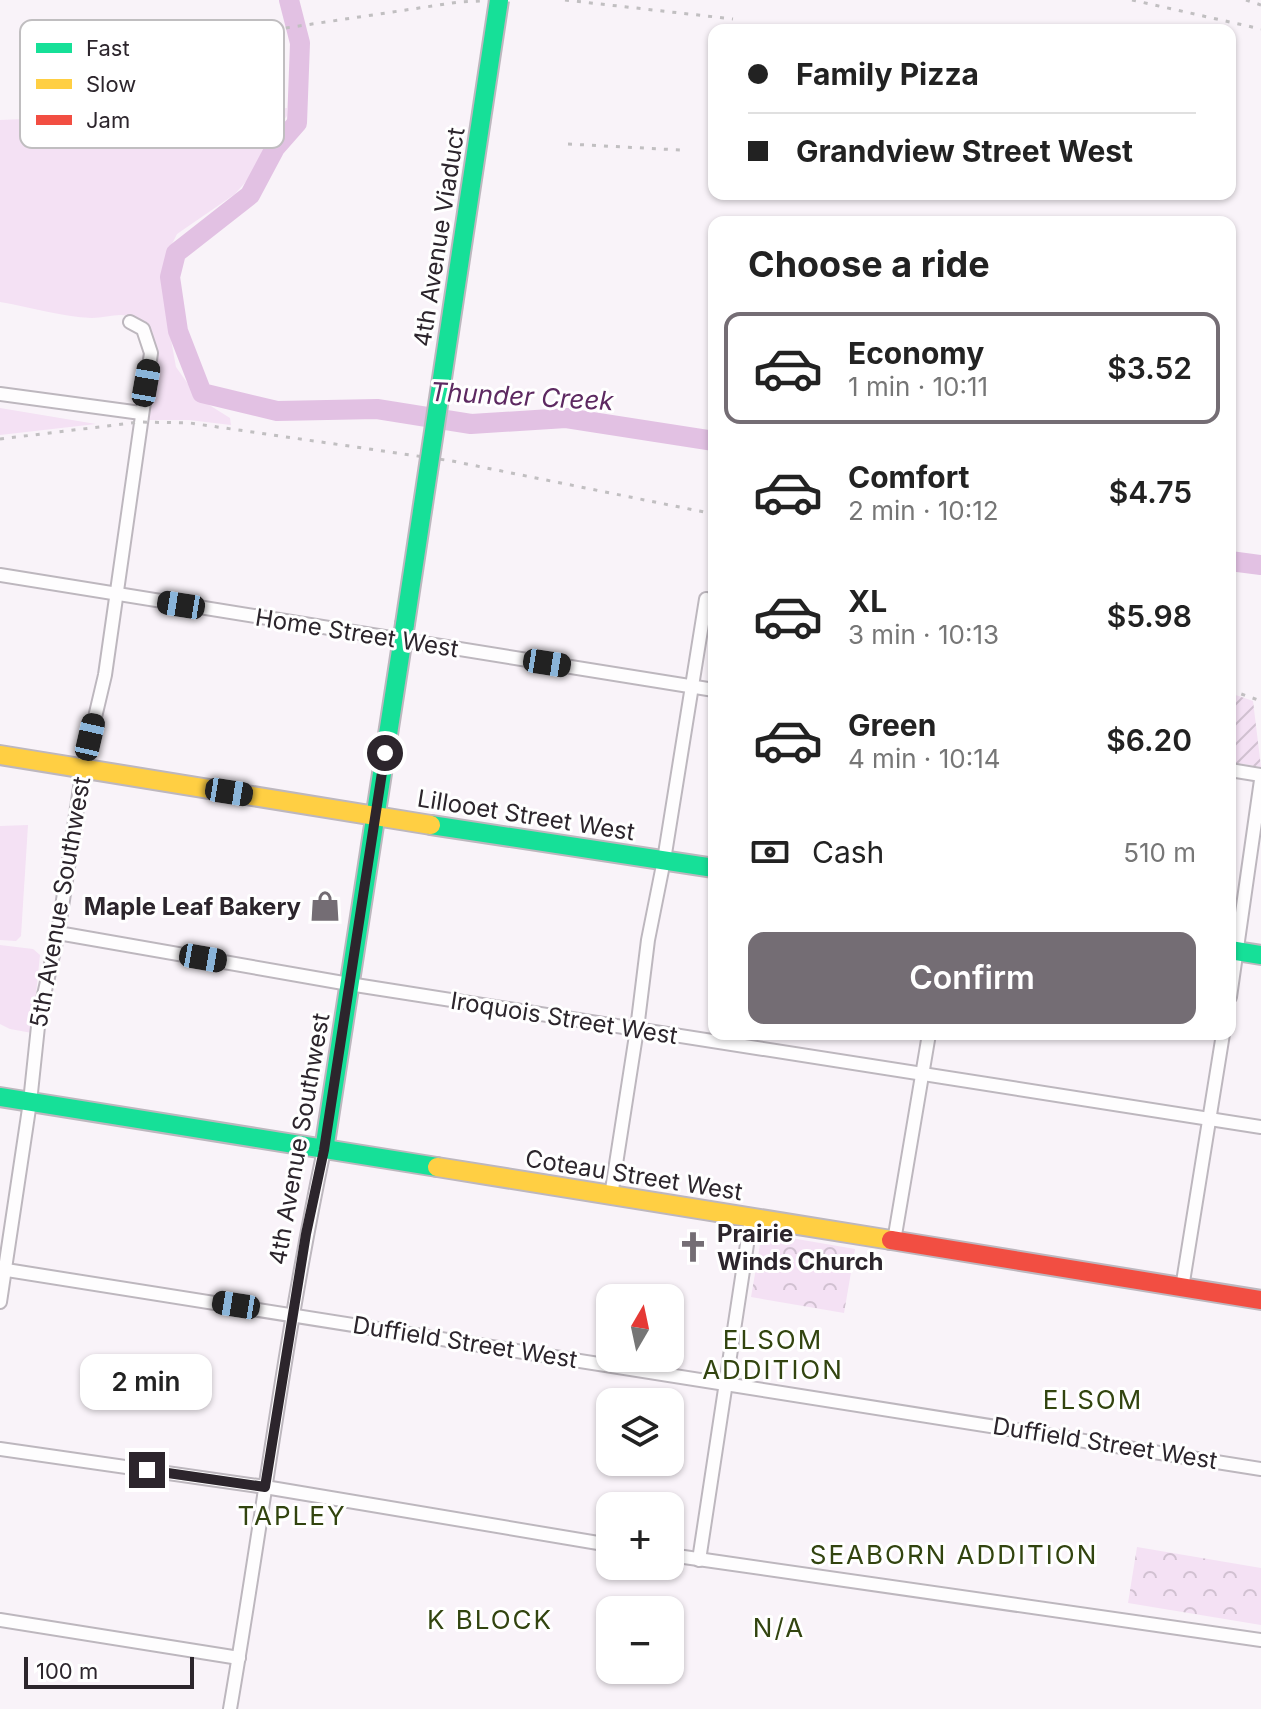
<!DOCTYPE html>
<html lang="en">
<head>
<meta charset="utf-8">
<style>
	:root { --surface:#fff; --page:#f6f6f6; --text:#222; --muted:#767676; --line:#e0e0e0; --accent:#746d74 }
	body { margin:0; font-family:Inter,sans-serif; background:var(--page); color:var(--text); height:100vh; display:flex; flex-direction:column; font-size:30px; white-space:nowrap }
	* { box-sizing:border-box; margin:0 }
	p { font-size:26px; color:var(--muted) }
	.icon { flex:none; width:44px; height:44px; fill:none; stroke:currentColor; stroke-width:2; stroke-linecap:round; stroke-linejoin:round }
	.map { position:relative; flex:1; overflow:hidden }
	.panel { position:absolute; left:708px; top:216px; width:528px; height:824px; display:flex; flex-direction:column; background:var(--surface); border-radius:16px; box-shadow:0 2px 6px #0004 }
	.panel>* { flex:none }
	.guide { position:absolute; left:708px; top:24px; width:528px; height:176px; border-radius:16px; box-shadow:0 2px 6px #0004; display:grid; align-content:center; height:176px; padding:0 40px; background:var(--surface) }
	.needle { width:52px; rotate:9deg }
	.tools { position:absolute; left:596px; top:1284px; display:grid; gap:16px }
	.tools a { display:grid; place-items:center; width:88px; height:88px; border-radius:16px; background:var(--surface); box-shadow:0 2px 6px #0004; font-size:40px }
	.scale { position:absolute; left:24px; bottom:20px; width:170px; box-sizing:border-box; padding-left:8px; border:4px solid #2c252c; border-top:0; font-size:22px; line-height:28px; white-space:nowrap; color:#2c252c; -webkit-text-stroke:6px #fff; paint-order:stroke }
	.end { position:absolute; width:36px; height:36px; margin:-18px; border:10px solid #2c252c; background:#fff; box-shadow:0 0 0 4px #fff }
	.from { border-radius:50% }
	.bubble { position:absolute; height:56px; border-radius:16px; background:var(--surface); box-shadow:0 2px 6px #0004; font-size:26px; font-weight:600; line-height:56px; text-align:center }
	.car { position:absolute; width:24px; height:48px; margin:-24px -12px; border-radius:10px; box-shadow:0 0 6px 2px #0007; background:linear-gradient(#222 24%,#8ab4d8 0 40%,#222 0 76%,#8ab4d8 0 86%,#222 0) }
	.guide b { display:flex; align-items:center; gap:28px; height:76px; font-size:30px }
	.guide b+b { border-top:2px solid var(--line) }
	.guide i { width:20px; height:20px; background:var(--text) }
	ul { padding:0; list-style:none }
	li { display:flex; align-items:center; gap:24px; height:112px; margin:0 16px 12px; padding:0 24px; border:4px solid transparent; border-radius:16px }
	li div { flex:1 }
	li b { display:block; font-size:30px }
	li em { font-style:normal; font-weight:600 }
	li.current { border-color:var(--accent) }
	li>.icon { width:72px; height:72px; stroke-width:1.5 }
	h2 { padding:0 40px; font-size:36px; line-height:96px }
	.pay { display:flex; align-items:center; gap:20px; height:88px; padding:0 40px; font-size:30px }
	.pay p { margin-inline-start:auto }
	.button { display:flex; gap:16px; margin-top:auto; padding:16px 40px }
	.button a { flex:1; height:92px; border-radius:16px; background:var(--accent); color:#fff; font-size:32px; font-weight:600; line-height:92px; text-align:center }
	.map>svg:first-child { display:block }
	.grass { fill:#f4e1f4 }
	.forest { fill:url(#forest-crowns) }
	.garden { fill:url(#garden-furrows) }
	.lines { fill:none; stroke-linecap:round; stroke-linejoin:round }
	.river { stroke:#e2c1e3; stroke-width:20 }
	.street-casing { stroke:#bdb7be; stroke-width:16 }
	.fast-casing { stroke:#bdb7be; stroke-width:22 }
	.slow-casing { stroke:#bdb7be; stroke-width:22 }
	.jam-casing { stroke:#bdb7be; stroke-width:22 }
	.street { stroke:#fefdfe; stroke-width:12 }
	.fast { stroke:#16e098; stroke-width:18 }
	.slow { stroke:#ffcf43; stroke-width:18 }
	.jam { stroke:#f24e42; stroke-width:18 }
	.rail { stroke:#c1bfc1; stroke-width:3; stroke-dasharray:4 8; stroke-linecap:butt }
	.fast-bridge-casing { stroke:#bdb7be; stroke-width:22; stroke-linecap:butt }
	.fast-bridge { stroke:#16e098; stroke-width:18 }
	.route { stroke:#2c252c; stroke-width:10 }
	.labels { text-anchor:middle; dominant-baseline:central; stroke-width:6; stroke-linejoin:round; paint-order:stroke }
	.street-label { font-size:24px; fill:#2c252c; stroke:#fff }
	.poi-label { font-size:24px; font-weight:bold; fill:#2c252c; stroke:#fff; text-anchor:end }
	.water-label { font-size:26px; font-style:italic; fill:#5d2961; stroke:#fff }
	.neighbourhood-label { font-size:26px; letter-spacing:2px; fill:#32440f; stroke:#fff }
	.key { fill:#fff; stroke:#c0bec0; stroke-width:2 }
	.key-label { font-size:22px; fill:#2c252c }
</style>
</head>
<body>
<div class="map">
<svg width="1261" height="1709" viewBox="0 0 1261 1709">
	<defs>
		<pattern id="forest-crowns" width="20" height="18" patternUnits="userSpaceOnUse" patternTransform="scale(2)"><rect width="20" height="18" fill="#f4e1f4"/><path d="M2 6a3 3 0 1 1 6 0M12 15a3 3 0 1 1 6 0" fill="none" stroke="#d1c1d1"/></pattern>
		<pattern id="garden-furrows" width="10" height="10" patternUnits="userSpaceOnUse" patternTransform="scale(2)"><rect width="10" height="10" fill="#f4e1f4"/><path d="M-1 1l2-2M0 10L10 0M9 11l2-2" fill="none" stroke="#d1c1d1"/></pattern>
	</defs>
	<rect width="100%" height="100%" fill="#f9f3f9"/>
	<!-- grass -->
	<g class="grass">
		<path d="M 287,108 L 287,116 L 271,135 L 250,177 L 235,194 L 177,234 L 165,258 L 165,307 L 176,367 L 198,398 L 230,418 L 231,425 L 189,420 L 144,420 C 149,390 173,326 129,316 C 117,313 105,318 92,318 C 62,317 30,307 0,302 L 0,120 Z"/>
		<path d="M 0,408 L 96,424 L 0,435 Z"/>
		<path d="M 28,825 L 21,936 L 16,941 L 0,940 L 0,826 Z"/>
		<path d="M 0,945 L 33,949 L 40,955 L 32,1033 L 10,1029 L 0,1024 Z"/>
	</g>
	<!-- forest -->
	<g class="forest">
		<path d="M 762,1233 L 855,1249 L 844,1313 L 751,1297 Z"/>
		<path d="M 1137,1547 L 1261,1568 L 1261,1625 L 1128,1603 Z"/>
	</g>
	<!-- garden -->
	<path class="garden" d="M 1230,693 L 1253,701 L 1261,767 L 1230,762 Z"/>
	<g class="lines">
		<!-- river -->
		<g class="river">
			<path d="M 289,0 L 300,43 L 297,123 L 275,148 L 250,195 L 176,253 L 170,277 L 178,331 L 202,393 L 277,411 L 377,409 L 471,424 L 566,418 L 714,441"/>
			<path d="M 1230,561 L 1261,565"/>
		</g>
		<defs>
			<g id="street">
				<path d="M 0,394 L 141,413"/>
				<path d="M 0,575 L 714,690"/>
				<path d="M 1230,770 L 1261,775"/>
				<path d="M 58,933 L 349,984 L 1261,1127"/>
				<path d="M 1230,997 L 1261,780"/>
				<path d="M 611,1196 L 637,1029 L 648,940 L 664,860 L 706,599"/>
				<path d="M 894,1241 L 929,1034"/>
				<path d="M 0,1269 L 1261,1469"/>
				<path d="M 1182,1288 L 1223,1034"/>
				<path d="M 0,1302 L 30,1102 L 39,1017 L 58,933 L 83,768 L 105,675 L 151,353 L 143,329 L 130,322"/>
				<path d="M 0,1449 L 265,1487 L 610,1545"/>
				<path d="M 670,1555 L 1261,1640"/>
				<path d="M 699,1560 L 751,1218"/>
				<path d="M 0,1620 L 239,1658"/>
				<path d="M 230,1709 C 262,1523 285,1335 324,1150"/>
			</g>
			<g id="fast">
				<path d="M 431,825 L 714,868"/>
				<path d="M 1230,950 L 1261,955"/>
				<path d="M 0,1097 L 437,1167"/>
				<path d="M 324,1150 L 405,624"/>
			</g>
			<g id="slow">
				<path d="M 0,755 L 431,825"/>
				<path d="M 437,1167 L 891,1240"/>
			</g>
			<path id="jam" d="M 891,1240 L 1261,1300"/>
		</defs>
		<!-- street casing -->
		<use href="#street" class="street-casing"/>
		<!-- fast casing -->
		<use href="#fast" class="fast-casing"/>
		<!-- slow casing -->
		<use href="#slow" class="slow-casing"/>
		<!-- jam casing -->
		<use href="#jam" class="jam-casing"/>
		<!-- street -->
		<use href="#street" class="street"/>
		<!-- fast -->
		<use href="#fast" class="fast"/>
		<!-- slow -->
		<use href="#slow" class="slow"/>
		<!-- jam -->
		<use href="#jam" class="jam"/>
		<!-- rail -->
		<g class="rail">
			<path d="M 565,0 L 733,19"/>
			<path d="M 1132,0 L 1261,29"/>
			<path d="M 1246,0 L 1261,5"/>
			<path d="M 179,44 L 459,2 L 498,0"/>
			<path d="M 568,144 L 680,150"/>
			<path d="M 0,439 L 140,422 L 190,423 L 452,461 L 714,514"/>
			<path d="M 1230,690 L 1261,701"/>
		</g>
		<defs>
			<path id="fast-bridge" d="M 405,624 L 499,0"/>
		</defs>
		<!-- fast-bridge casing -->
		<use href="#fast-bridge" class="fast-bridge-casing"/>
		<!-- fast-bridge -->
		<use href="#fast-bridge" class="fast-bridge"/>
	</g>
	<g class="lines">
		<!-- route -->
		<path class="route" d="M 147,1470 L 265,1487 L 306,1234 L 324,1150 L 385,753"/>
	</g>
	<!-- icons -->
	<defs>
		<symbol id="shop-bare" viewBox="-9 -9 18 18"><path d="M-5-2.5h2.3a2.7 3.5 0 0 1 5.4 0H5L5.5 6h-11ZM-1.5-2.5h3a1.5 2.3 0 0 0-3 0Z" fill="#746d74" stroke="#fff" stroke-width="2.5" paint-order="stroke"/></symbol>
		<symbol id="church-bare" viewBox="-9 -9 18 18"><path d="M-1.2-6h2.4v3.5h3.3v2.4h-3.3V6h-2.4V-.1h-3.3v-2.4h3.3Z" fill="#746d74" stroke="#fff" stroke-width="2.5" paint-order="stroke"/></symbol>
	</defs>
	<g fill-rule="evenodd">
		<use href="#shop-bare" x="303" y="884" width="44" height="44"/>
		<use href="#church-bare" x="671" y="1225" width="44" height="44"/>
	</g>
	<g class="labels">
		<!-- street labels -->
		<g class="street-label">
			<text transform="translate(439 237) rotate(-81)">4th Avenue Viaduct</text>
			<text transform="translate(357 633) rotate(9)">Home Street West</text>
			<text transform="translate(526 815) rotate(9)">Lillooet Street West</text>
			<text transform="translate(60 902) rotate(-80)">5th Avenue Southwest</text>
			<text transform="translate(564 1018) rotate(9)">Iroquois Street West</text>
			<text transform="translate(299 1139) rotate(-80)">4th Avenue Southwest</text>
			<text transform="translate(634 1175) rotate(9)">Coteau Street West</text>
			<text transform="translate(465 1342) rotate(9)">Duffield Street West</text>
			<text transform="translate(1105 1443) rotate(9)">Duffield Street West</text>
		</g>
		<!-- poi labels -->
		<g class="poi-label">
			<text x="301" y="906">Maple Leaf Bakery</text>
			<text x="717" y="1233" text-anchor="start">Prairie<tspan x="717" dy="28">Winds Church</tspan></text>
		</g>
		<!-- water labels -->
		<g class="water-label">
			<text transform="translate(522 396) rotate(3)">Thunder Creek</text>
		</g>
		<!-- neighbourhood labels -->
		<g class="neighbourhood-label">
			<text x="773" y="1339">ELSOM<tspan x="773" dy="30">ADDITION</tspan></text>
			<text x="1093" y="1399">ELSOM</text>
			<text x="292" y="1515">TAPLEY</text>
			<text x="954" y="1554">SEABORN ADDITION</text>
			<text x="490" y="1619">K BLOCK</text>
			<text x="779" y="1627">N/A</text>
		</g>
	</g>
	<!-- legend -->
	<rect x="20" y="20" width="264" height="128" rx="12" class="key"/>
	<rect x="36" y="43" width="36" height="10" fill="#16e098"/>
	<rect x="36" y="79" width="36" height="10" fill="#ffcf43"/>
	<rect x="36" y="115" width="36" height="10" fill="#f24e42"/>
	<g class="key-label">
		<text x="86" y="56">Fast</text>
		<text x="86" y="92">Slow</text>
		<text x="86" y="128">Jam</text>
	</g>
</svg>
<div class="tools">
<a><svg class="needle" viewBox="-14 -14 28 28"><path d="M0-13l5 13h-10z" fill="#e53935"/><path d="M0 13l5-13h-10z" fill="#767676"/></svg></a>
<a><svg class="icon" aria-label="layers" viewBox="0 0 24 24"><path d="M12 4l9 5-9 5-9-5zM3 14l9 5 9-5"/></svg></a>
<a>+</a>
<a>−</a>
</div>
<div class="scale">100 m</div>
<i class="end from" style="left:385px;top:753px"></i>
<i class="end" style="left:147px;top:1470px"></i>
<div class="bubble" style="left:80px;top:1354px;width:132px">2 min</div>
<i class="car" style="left:146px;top:383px;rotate:10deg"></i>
<i class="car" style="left:181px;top:605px;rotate:279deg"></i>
<i class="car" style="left:547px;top:663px;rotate:99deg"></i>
<i class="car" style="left:90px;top:737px;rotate:13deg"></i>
<i class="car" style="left:229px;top:792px;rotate:99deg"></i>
<i class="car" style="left:203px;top:958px;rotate:100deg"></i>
<i class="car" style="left:236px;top:1305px;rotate:279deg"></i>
<div class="guide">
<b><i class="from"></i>Family Pizza</b>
<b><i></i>Grandview Street West</b>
</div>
<section class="panel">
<h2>Choose a ride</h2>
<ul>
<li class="current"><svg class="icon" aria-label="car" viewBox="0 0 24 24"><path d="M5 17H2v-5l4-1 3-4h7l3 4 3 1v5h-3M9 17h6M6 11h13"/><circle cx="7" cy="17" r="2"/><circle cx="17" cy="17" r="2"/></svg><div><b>Economy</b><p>1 min · 10:11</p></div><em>$3.52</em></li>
<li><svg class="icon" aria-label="car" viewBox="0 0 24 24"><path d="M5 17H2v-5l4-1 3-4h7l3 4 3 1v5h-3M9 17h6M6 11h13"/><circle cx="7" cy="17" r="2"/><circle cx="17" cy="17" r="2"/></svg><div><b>Comfort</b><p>2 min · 10:12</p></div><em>$4.75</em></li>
<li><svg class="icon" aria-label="car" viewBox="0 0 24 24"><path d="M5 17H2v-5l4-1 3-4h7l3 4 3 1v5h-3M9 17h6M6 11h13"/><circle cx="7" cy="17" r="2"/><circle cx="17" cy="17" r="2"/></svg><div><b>XL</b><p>3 min · 10:13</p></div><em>$5.98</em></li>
<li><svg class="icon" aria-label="car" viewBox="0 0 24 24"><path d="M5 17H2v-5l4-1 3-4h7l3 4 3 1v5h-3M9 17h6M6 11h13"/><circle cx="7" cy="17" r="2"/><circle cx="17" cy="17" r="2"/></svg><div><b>Green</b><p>4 min · 10:14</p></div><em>$6.20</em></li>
</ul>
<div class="pay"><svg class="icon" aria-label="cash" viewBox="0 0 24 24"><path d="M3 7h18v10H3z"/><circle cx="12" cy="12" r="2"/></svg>Cash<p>510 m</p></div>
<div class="button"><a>Confirm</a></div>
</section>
</div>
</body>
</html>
